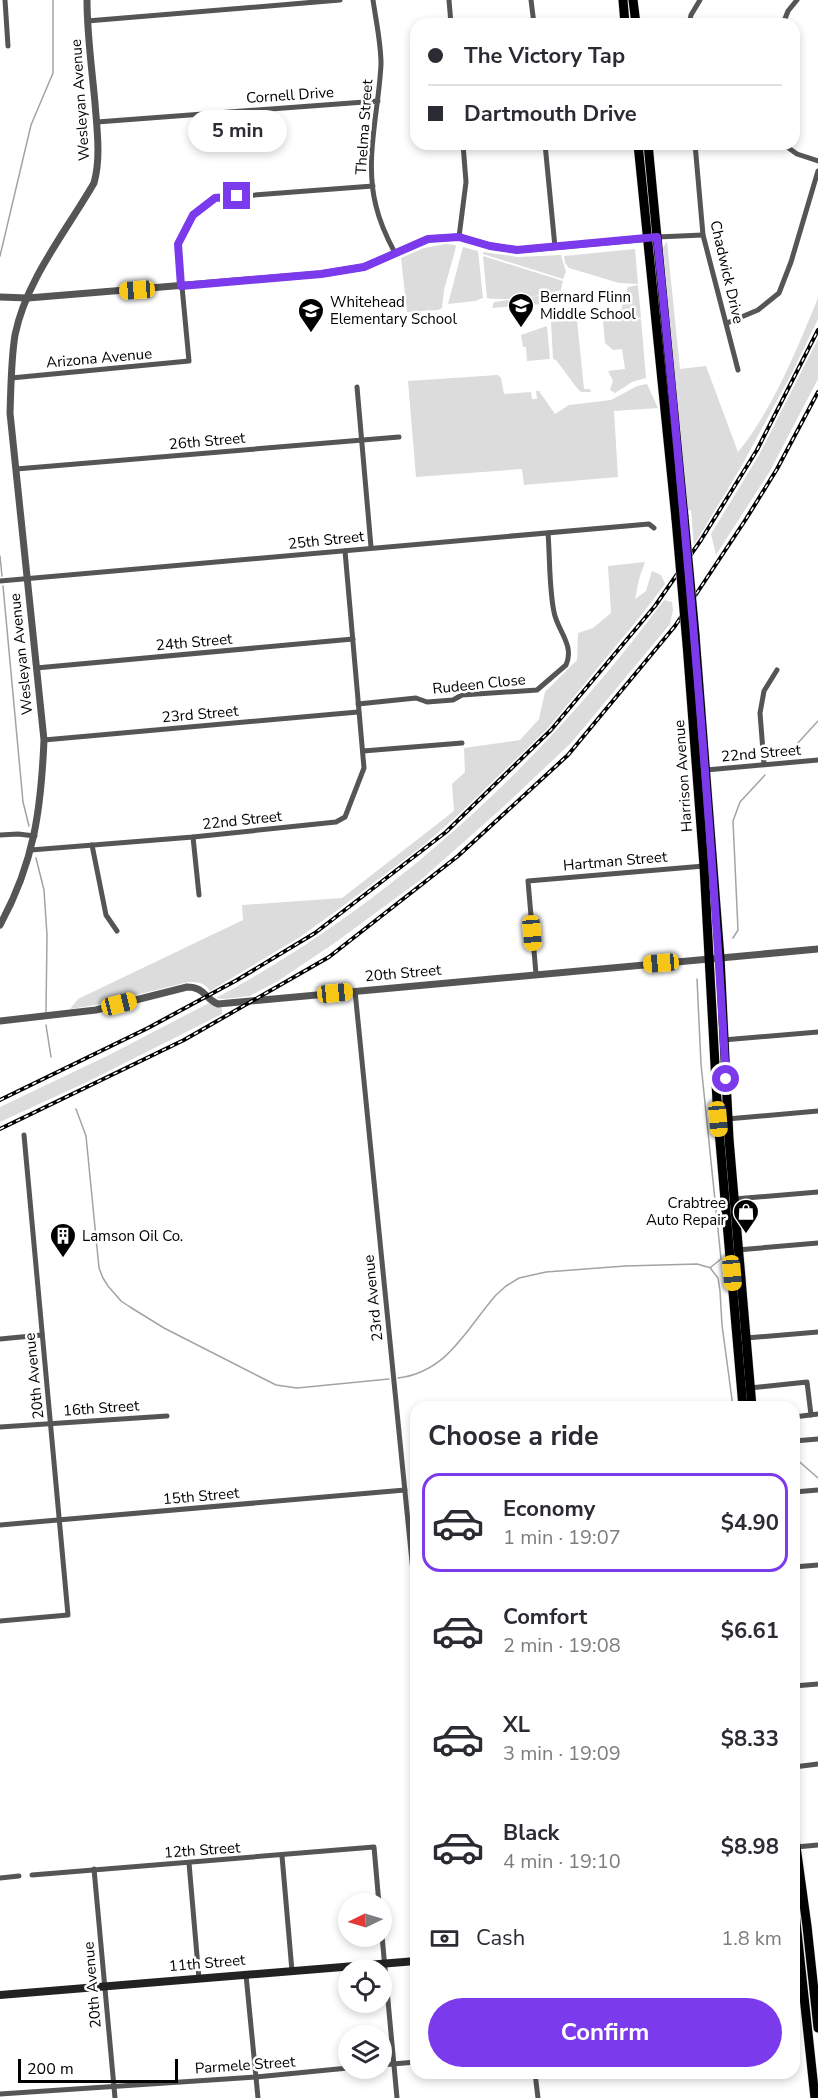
<!DOCTYPE html>
<html lang="en">
<head>
<meta charset="utf-8">
<style>
	:root { --surface:#fff; --page:#f7f7f7; --text:#2b2b33; --muted:#7c7c81; --line:#e1e1e2; --accent:#7c3aed }
	body { margin:0; font-family:"Nunito Sans",sans-serif; background:var(--page); color:var(--text); height:100vh; display:flex; flex-direction:column; font-size:22px; white-space:nowrap }
	* { box-sizing:border-box; margin:0 }
	p { font-size:20px; color:var(--muted) }
	.icon { flex:none; width:33px; height:33px; fill:none; stroke:currentColor; stroke-width:2; stroke-linecap:round; stroke-linejoin:round }
	.map { position:relative; flex:1; overflow:hidden }
	.side { position:absolute; left:410px; top:1401px; width:390px; height:678px; display:flex; flex-direction:column; background:var(--surface); border-radius:18px; box-shadow:0 3px 9px #0003 }
	.side>* { flex:none }
	.banner { position:absolute; left:410px; top:18px; width:390px; height:132px; border-radius:18px; box-shadow:0 3px 9px #0003; display:grid; align-content:center; height:132px; padding:0 18px; background:var(--surface) }
	.needle { width:39px; rotate:265deg }
	.fabs { position:absolute; left:338px; top:1893px; display:grid; gap:12px }
	.fabs a { display:grid; place-items:center; width:54px; height:54px; border-radius:50%; background:var(--surface); box-shadow:0 3px 9px #0003; font-size:30px }
	.scale { position:absolute; left:18px; bottom:15px; width:160px; box-sizing:border-box; padding-left:6px; border:3px solid #000; border-top:0; font-size:16px; line-height:21px; white-space:nowrap; color:#000; -webkit-text-stroke:4px #fff; paint-order:stroke }
	.end { position:absolute; width:27px; height:27px; margin:-14px; border:8px solid #7c3aed; background:#fff; box-shadow:0 0 0 3px #fff }
	.from { border-radius:50% }
	.bubble { position:absolute; height:42px; border-radius:21px; background:var(--surface); box-shadow:0 3px 9px #0003; font-size:20px; font-weight:700; line-height:42px; text-align:center }
	.car { position:absolute; width:18px; height:36px; margin:-18px -9px; border-radius:8px; box-shadow:0 0 4px 2px #0007; background:linear-gradient(#f5c518 24%,#345 0 40%,#f5c518 0 76%,#345 0 86%,#f5c518 0) }
	.banner b { display:flex; align-items:center; gap:21px; height:57px; font-size:22px }
	.banner b+b { border-top:2px solid var(--line) }
	.banner i { width:15px; height:15px; background:var(--text) }
	ul { padding:0; list-style:none }
	li { display:flex; align-items:center; gap:18px; height:99px; margin:0 12px 9px; padding:0 6px; border:3px solid transparent; border-radius:18px }
	li div { flex:1 }
	li b { display:block; font-size:22px }
	li em { font-style:normal; font-weight:700 }
	li.active { border-color:var(--accent) }
	li>.icon { width:54px; height:54px; stroke-width:1.5 }
	h2 { padding:0 18px; font-size:27px; line-height:72px }
	.pay { display:flex; align-items:center; gap:15px; height:66px; padding:0 18px; font-size:22px }
	.pay p { margin-inline-start:auto }
	.primary-button { display:flex; gap:12px; margin-top:auto; padding:12px 18px }
	.primary-button a { flex:1; height:69px; border-radius:36px; background:var(--accent); color:#fff; font-size:24px; font-weight:700; line-height:69px; text-align:center }
	.map>svg:first-child { display:block }
	.green { fill:#dcdcdc }
	.lines { fill:none; stroke-linecap:round; stroke-linejoin:round }
	.stream { stroke:#a3a3a3; stroke-width:1.5 }
	.primary-casing { stroke:#dbdbdb; stroke-width:10 }
	.minor { stroke:#555; stroke-width:5 }
	.tertiary { stroke:#555; stroke-width:7 }
	.secondary { stroke:#222; stroke-width:8 }
	.primary { stroke:#000; stroke-width:9 }
	.rail-casing { stroke:#000; stroke-width:4 }
	.rail { stroke:#fff; stroke-width:1.5; stroke-dasharray:4.5; stroke-linecap:butt }
	.primary-bridge-casing { stroke:#dbdbdb; stroke-width:10; stroke-linecap:butt }
	.primary-bridge { stroke:#000; stroke-width:9 }
	.route { stroke:#7c3aed; stroke-width:8 }
	.labels { text-anchor:middle; dominant-baseline:central; stroke-width:5; stroke-linejoin:round; paint-order:stroke }
	.street-label { font-size:15px; fill:#000; stroke:#fff }
	.poi-label { font-size:15px; fill:#000; stroke:#fff; text-anchor:start }
</style>
</head>
<body>
<div class="map">
<svg width="818" height="2098" viewBox="0 0 818 2098">
	<rect width="100%" height="100%" fill="#fff"/>
	<!-- green -->
	<g class="green">
		<path d="M 667,241 L 680,369 L 706,366 L 738,452 C 773,409 797,349 818,298 L 818,319 L 792,373 L 741,467 L 694,545 L 691,510 L 688,511 L 663,248 Z"/>
		<path d="M 446,244 L 455,245 L 456,247 L 444,290 L 442,308 L 438,310 L 407,312 L 401,258 L 424,248 Z"/>
		<path d="M 463,247 L 478,251 L 483,298 L 475,301 L 448,304 Z"/>
		<path d="M 635,249 L 638,284 L 619,283 L 569,268 L 565,263 L 564,256 Z"/>
		<path d="M 483,252 L 518,257 L 561,255 L 566,272 L 563,279 L 483,254 Z"/>
		<path d="M 483,256 L 563,281 L 561,290 C 543,296 507,301 487,298 Z"/>
		<path d="M 638,285 L 641,318 L 619,316 L 628,287 Z"/>
		<path d="M 558,293 L 561,296 L 566,299 L 565,302 L 492,308 L 494,302 Z"/>
		<path d="M 609,315 L 624,319 L 641,319 L 646,378 L 632,382 L 615,393 L 610,390 L 613,381 L 608,371 L 625,369 L 622,349 L 613,350 L 605,343 L 603,321 Z"/>
		<path d="M 577,320 L 584,389 L 590,389 L 591,392 L 581,392 L 577,388 L 556,360 L 553,359 L 551,322 Z"/>
		<path d="M 547,326 L 550,359 L 527,361 L 526,347 L 523,347 L 521,335 Z"/>
		<path d="M 818,339 L 818,379 L 770,471 L 716,555 L 711,534 L 759,455 Z"/>
		<path d="M 498,375 L 501,378 L 504,394 L 531,392 L 532,399 L 537,399 L 536,391 L 539,391 L 555,414 L 569,405 L 611,400 L 637,386 L 647,384 L 658,408 L 614,411 L 618,477 L 524,485 L 522,469 L 416,477 L 408,381 Z"/>
		<path d="M 645,562 L 639,579 L 635,599 L 646,591 L 652,571 L 661,575 L 665,584 L 643,613 L 548,728 L 459,814 L 425,844 L 339,909 L 300,937 L 210,991 C 204,982 198,982 188,982 L 96,1005 L 70,1009 L 78,999 L 243,920 L 242,905 L 342,898 L 454,811 L 452,784 L 465,772 L 464,748 L 520,740 L 539,719 L 545,692 L 577,660 L 578,633 L 593,628 L 611,613 L 608,566 Z"/>
		<path d="M 664,600 L 672,602 L 673,610 L 670,624 L 571,743 L 501,809 L 423,878 L 336,942 L 278,981 L 250,996 L 224,999 L 216,998 C 393,903 545,761 664,600 Z"/>
		<path d="M 209,1003 L 222,1008 L 222,1014 L 87,1082 L 0,1122 L 0,1107 L 109,1055 Z"/>
	</g>
	<g class="lines">
		<!-- stream -->
		<g class="stream">
			<path d="M 0,256 L 31,125 L 53,73 L 53,0"/>
			<path d="M 0,556 L 2,576"/>
			<path d="M 3,586 L 23,802 L 29,826"/>
			<path d="M 786,756 L 818,721"/>
			<path d="M 36,858 L 44,890 L 47,935 L 46,1012"/>
			<path d="M 733,938 L 738,930 L 733,821 L 740,802 L 765,775"/>
			<path d="M 697,979 L 701,1064 L 721,1259 L 711,1267"/>
			<path d="M 46,1025 L 51,1057"/>
			<path d="M 76,1109 L 86,1136 L 99,1268 L 103,1278 L 108,1286 L 121,1301 L 130,1307 L 164,1328 L 276,1385 L 297,1388 L 389,1379"/>
			<path d="M 711,1269 L 718,1278 L 720,1291 L 722,1325 L 733,1407"/>
			<path d="M 398,1378 C 448,1372 466,1329 496,1295 L 506,1286 L 519,1278 L 546,1272 L 625,1266 L 697,1264 L 711,1268"/>
			<path d="M 794,1457 L 818,1478"/>
		</g>
		<defs>
			<g id="primary">
				<path d="M 623,0 L 625,24"/>
				<path d="M 633,0 L 636,24"/>
				<path d="M 638,144 L 676,519"/>
				<path d="M 648,144 L 684,517"/>
				<path d="M 695,635 L 720,958 L 729,1139 L 752,1407"/>
				<path d="M 687,644 L 704,866 L 718,1119 L 743,1407"/>
				<path d="M 794,1832 L 807,1926 L 818,2028"/>
				<path d="M 794,1904 L 815,2098"/>
			</g>
		</defs>
		<!-- primary casing -->
		<use href="#primary" class="primary-casing"/>
		<!-- minor -->
		<g class="minor">
			<path d="M 5,0 L 8,46"/>
			<path d="M 373,0 C 376,21 381,43 381,64 C 379,110 364,160 376,206 C 380,223 387,238 395,253"/>
			<path d="M 449,0 L 451,24"/>
			<path d="M 531,0 L 534,24"/>
			<path d="M 87,21 L 340,0"/>
			<path d="M 689,24 L 691,15 L 700,0"/>
			<path d="M 783,24 L 788,11 L 797,0"/>
			<path d="M 97,122 L 378,101"/>
			<path d="M 545,144 L 555,247"/>
			<path d="M 695,144 L 703,235 L 738,370"/>
			<path d="M 783,144 L 797,154 L 818,161"/>
			<path d="M 459,237 L 466,182 L 463,144"/>
			<path d="M 657,237 L 703,235"/>
			<path d="M 727,323 L 758,310 L 779,293 L 791,262 L 818,171"/>
			<path d="M 11,378 L 189,361 L 178,244 L 193,215 L 215,198 L 373,186"/>
			<path d="M 357,387 L 371,547"/>
			<path d="M 16,469 L 399,437"/>
			<path d="M 0,581 L 649,524 L 654,528"/>
			<path d="M 36,668 L 353,639"/>
			<path d="M 358,704 L 416,698 L 427,702 L 453,700 L 462,695 L 537,690 L 566,665 C 575,645 557,630 554,612 C 549,588 550,558 548,533"/>
			<path d="M 44,740 L 358,712"/>
			<path d="M 363,751 L 462,743"/>
			<path d="M 764,764 L 760,713 L 764,691 L 777,670"/>
			<path d="M 706,770 L 818,760"/>
			<path d="M 0,835 L 18,834 L 35,836"/>
			<path d="M 193,837 L 199,895"/>
			<path d="M 92,845 L 106,915 L 117,931"/>
			<path d="M 31,850 L 193,837 L 336,822 L 345,817 L 364,768 L 345,551"/>
			<path d="M 536,974 L 528,881 L 704,866"/>
			<path d="M 355,991 L 416,1602"/>
			<path d="M 723,1040 L 818,1032"/>
			<path d="M 727,1119 L 818,1111"/>
			<path d="M 734,1199 L 818,1192"/>
			<path d="M 737,1250 L 818,1243"/>
			<path d="M 746,1338 L 818,1332"/>
			<path d="M 0,1339 L 42,1335"/>
			<path d="M 750,1388 L 807,1382 L 811,1415"/>
			<path d="M 794,1417 L 818,1414"/>
			<path d="M 0,1427 L 167,1416"/>
			<path d="M 794,1441 L 818,1439"/>
			<path d="M 794,1492 L 818,1490"/>
			<path d="M 0,1525 L 405,1490"/>
			<path d="M 794,1567 L 818,1565"/>
			<path d="M 0,1621 L 68,1615 L 24,1135"/>
			<path d="M 794,1686 L 818,1684"/>
			<path d="M 794,1767 L 818,1764"/>
			<path d="M 796,1847 L 818,1845"/>
			<path d="M 282,1856 L 292,1971"/>
			<path d="M 189,1863 L 199,1979"/>
			<path d="M 94,1869 L 115,2098"/>
			<path d="M 32,1875 L 374,1847 L 379,1904"/>
			<path d="M 0,1878 L 19,1876"/>
			<path d="M 381,1925 L 397,2098"/>
			<path d="M 246,1975 L 258,2098"/>
			<path d="M 381,2065 L 416,2062"/>
			<path d="M 535,2073 L 538,2098"/>
			<path d="M 0,2094 L 256,2077 L 348,2068"/>
		</g>
		<!-- tertiary -->
		<g class="tertiary">
			<path d="M 0,297 L 28,298 L 321,274 L 364,267 L 428,239 L 459,237 L 490,246 L 517,250 L 651,238"/>
			<path d="M 0,925 C 34,863 41,810 44,740 L 10,413 C 11,387 11,360 15,335 C 26,280 67,230 94,183 C 101,158 97,130 95,103 C 92,69 87,35 87,0"/>
			<path d="M 0,1021 L 96,1010 L 187,987 C 205,987 204,998 218,1004 L 818,949"/>
		</g>
		<!-- secondary -->
		<path class="secondary" d="M 0,1995 L 416,1961"/>
		<!-- primary -->
		<use href="#primary" class="primary"/>
		<defs>
			<g id="rail">
				<path d="M 0,1100 L 148,1028 L 237,980 L 315,933 L 446,832 L 551,730 L 655,606 L 701,540 L 757,450 L 818,330"/>
				<path d="M 0,1129 L 184,1040 L 329,957 L 458,856 L 568,755 L 675,626 L 746,519 L 777,469 L 818,392"/>
			</g>
		</defs>
		<!-- rail casing -->
		<use href="#rail" class="rail-casing"/>
		<!-- rail -->
		<use href="#rail" class="rail"/>
		<defs>
			<g id="primary-bridge">
				<path d="M 684,517 L 695,635"/>
				<path d="M 676,519 L 687,644"/>
			</g>
		</defs>
		<!-- primary-bridge casing -->
		<use href="#primary-bridge" class="primary-bridge-casing"/>
		<!-- primary-bridge -->
		<use href="#primary-bridge" class="primary-bridge"/>
	</g>
	<g class="lines">
		<!-- route -->
		<path class="route" d="M 237,196 L 215,198 L 193,215 L 178,244 L 181,286 L 321,274 L 364,267 L 428,239 L 459,237 L 490,246 L 517,250 L 657,237 C 685,518 710,798 726,1079"/>
	</g>
	<!-- icons -->
	<defs>
		<symbol id="school-pin" viewBox="-11 -11 22 30"><path d="M0 17L-7.5 6A9.5 9.5 0 1 1 7.5 6Z" fill="#000" stroke="#fff"/><path d="M0-5L7-2L0 1L-7-2ZM-4 1L0 2.5L4 1V4Q0 6-4 4Z" fill="#fff"/></symbol>
		<symbol id="shop-pin" viewBox="-11 -11 22 30"><path d="M0 17L-7.5 6A9.5 9.5 0 1 1 7.5 6Z" fill="#000" stroke="#fff"/><path d="M-5-2.5h2.3a2.7 3.5 0 0 1 5.4 0H5L5.5 6h-11ZM-1.5-2.5h3a1.5 2.3 0 0 0-3 0Z" fill="#fff"/></symbol>
		<symbol id="building-pin" viewBox="-11 -11 22 30"><path d="M0 17L-7.5 6A9.5 9.5 0 1 1 7.5 6Z" fill="#000" stroke="#fff"/><path d="M-4-6H4V6H1V3H-1V6H-4ZM-2.5-4.3h1.7v1.8h-1.7ZM.8-4.3h1.7v1.8H.8ZM-2.5-1h1.7V.8h-1.7ZM.8-1h1.7V.8H.8Z" fill="#fff"/></symbol>
	</defs>
	<g fill-rule="evenodd">
		<use href="#school-pin" x="506" y="291" width="30" height="40"/>
		<use href="#school-pin" x="296" y="296" width="30" height="40"/>
		<use href="#shop-pin" x="731" y="1197" width="30" height="40"/>
		<use href="#building-pin" x="48" y="1221" width="30" height="40"/>
	</g>
	<g class="labels">
		<!-- street labels -->
		<g class="street-label">
			<text transform="translate(290 95) rotate(-4)">Cornell Drive</text>
			<text transform="translate(80 100) rotate(-94)">Wesleyan Avenue</text>
			<text transform="translate(364 127) rotate(-86)">Thelma Street</text>
			<text transform="translate(727 272) rotate(77)">Chadwick Drive</text>
			<text transform="translate(99 358) rotate(-5)">Arizona Avenue</text>
			<text transform="translate(207 441) rotate(-5)">26th Street</text>
			<text transform="translate(326 540) rotate(-6)">25th Street</text>
			<text transform="translate(194 642) rotate(-5)">24th Street</text>
			<text transform="translate(21 654) rotate(-96)">Wesleyan Avenue</text>
			<text transform="translate(479 684) rotate(-6)">Rudeen Close</text>
			<text transform="translate(200 714) rotate(-5)">23rd Street</text>
			<text transform="translate(761 753) rotate(-5)">22nd Street</text>
			<text transform="translate(683 776) rotate(-94)">Harrison Avenue</text>
			<text transform="translate(242 820) rotate(-6)">22nd Street</text>
			<text transform="translate(615 861) rotate(-5)">Hartman Street</text>
			<text transform="translate(403 973) rotate(-5)">20th Street</text>
			<text transform="translate(373 1298) rotate(-96)">23rd Avenue</text>
			<text transform="translate(34 1376) rotate(-96)">20th Avenue</text>
			<text transform="translate(101 1408) rotate(-4)">16th Street</text>
			<text transform="translate(201 1496) rotate(-5)">15th Street</text>
			<text transform="translate(202 1850) rotate(-4)">12th Street</text>
			<text transform="translate(207 1963) rotate(-5)">11th Street</text>
			<text transform="translate(92 1985) rotate(-95)">20th Avenue</text>
			<text transform="translate(245 2065) rotate(-4)">Parmele Street</text>
		</g>
		<!-- poi labels -->
		<g class="poi-label">
			<text x="540" y="297">Bernard Flinn<tspan x="540" dy="17">Middle School</tspan></text>
			<text x="330" y="302">Whitehead<tspan x="330" dy="17">Elementary School</tspan></text>
			<text x="726" y="1203" text-anchor="end">Crabtree<tspan x="726" dy="17">Auto Repair</tspan></text>
			<text x="82" y="1236">Lamson Oil Co.</text>
		</g>
	</g>
</svg>
<div class="fabs">
<a><svg class="needle" viewBox="-14 -14 28 28"><path d="M0-13l5 13h-10z" fill="#e53935"/><path d="M0 13l5-13h-10z" fill="#7c7c81"/></svg></a>
<a><svg class="icon" aria-label="locate" viewBox="0 0 24 24"><circle cx="12" cy="12" r="6"/><path d="M12 2v4M12 18v4M2 12h4M18 12h4"/></svg></a>
<a><svg class="icon" aria-label="layers" viewBox="0 0 24 24"><path d="M12 4l9 5-9 5-9-5zM3 14l9 5 9-5"/></svg></a>
</div>
<div class="scale">200 m</div>
<i class="end from" style="left:726px;top:1079px"></i>
<i class="end" style="left:237px;top:196px"></i>
<div class="bubble" style="left:188px;top:110px;width:99px">5 min</div>
<i class="car" style="left:137px;top:290px;rotate:266deg"></i>
<i class="car" style="left:532px;top:933px;rotate:175deg"></i>
<i class="car" style="left:661px;top:963px;rotate:265deg"></i>
<i class="car" style="left:335px;top:993px;rotate:84deg"></i>
<i class="car" style="left:119px;top:1004px;rotate:76deg"></i>
<i class="car" style="left:718px;top:1119px;rotate:175deg"></i>
<i class="car" style="left:732px;top:1273px;rotate:175deg"></i>
<div class="banner">
<b><i class="from"></i>The Victory Tap</b>
<b><i></i>Dartmouth Drive</b>
</div>
<section class="side">
<h2>Choose a ride</h2>
<ul>
<li class="active"><svg class="icon" aria-label="car" viewBox="0 0 24 24"><path d="M5 17H2v-5l4-1 3-4h7l3 4 3 1v5h-3M9 17h6M6 11h13"/><circle cx="7" cy="17" r="2"/><circle cx="17" cy="17" r="2"/></svg><div><b>Economy</b><p>1 min · 19:07</p></div><em>$4.90</em></li>
<li><svg class="icon" aria-label="car" viewBox="0 0 24 24"><path d="M5 17H2v-5l4-1 3-4h7l3 4 3 1v5h-3M9 17h6M6 11h13"/><circle cx="7" cy="17" r="2"/><circle cx="17" cy="17" r="2"/></svg><div><b>Comfort</b><p>2 min · 19:08</p></div><em>$6.61</em></li>
<li><svg class="icon" aria-label="car" viewBox="0 0 24 24"><path d="M5 17H2v-5l4-1 3-4h7l3 4 3 1v5h-3M9 17h6M6 11h13"/><circle cx="7" cy="17" r="2"/><circle cx="17" cy="17" r="2"/></svg><div><b>XL</b><p>3 min · 19:09</p></div><em>$8.33</em></li>
<li><svg class="icon" aria-label="car" viewBox="0 0 24 24"><path d="M5 17H2v-5l4-1 3-4h7l3 4 3 1v5h-3M9 17h6M6 11h13"/><circle cx="7" cy="17" r="2"/><circle cx="17" cy="17" r="2"/></svg><div><b>Black</b><p>4 min · 19:10</p></div><em>$8.98</em></li>
</ul>
<div class="pay"><svg class="icon" aria-label="cash" viewBox="0 0 24 24"><path d="M3 7h18v10H3z"/><circle cx="12" cy="12" r="2"/></svg>Cash<p>1.8 km</p></div>
<div class="primary-button"><a>Confirm</a></div>
</section>
</div>
</body>
</html>
